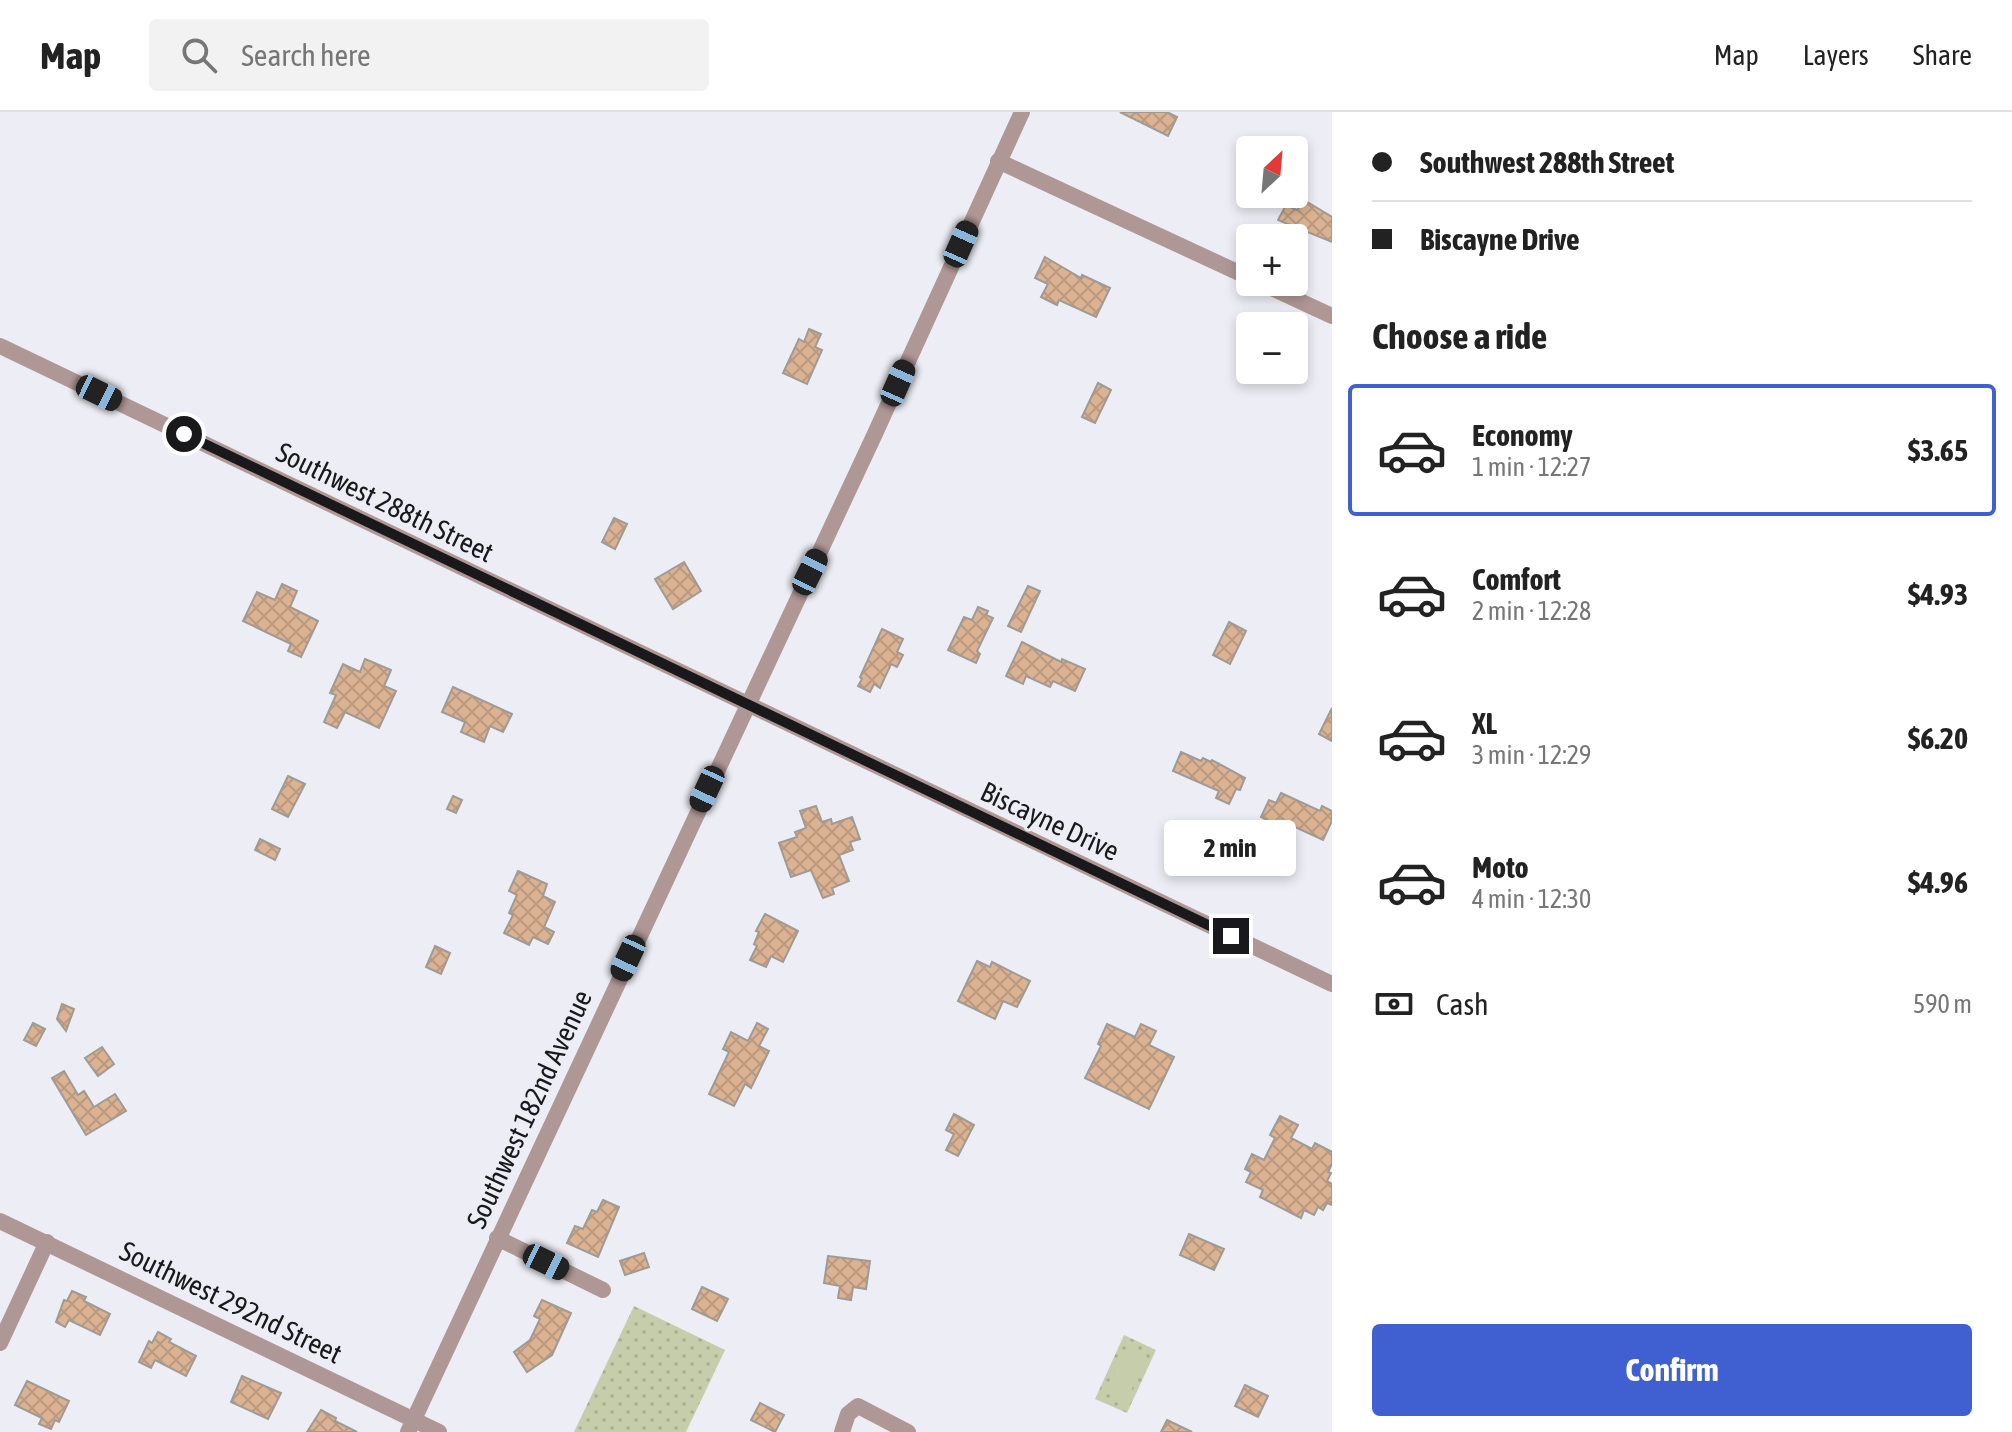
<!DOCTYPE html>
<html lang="en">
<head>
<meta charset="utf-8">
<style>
	:root { --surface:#fff; --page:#f2f2f2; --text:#222; --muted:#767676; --line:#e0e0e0; --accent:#4060d2 }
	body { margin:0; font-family:"Asap Condensed",sans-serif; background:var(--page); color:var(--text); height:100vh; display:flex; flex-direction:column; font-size:30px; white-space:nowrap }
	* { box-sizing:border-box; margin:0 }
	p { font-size:26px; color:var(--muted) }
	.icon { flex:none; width:44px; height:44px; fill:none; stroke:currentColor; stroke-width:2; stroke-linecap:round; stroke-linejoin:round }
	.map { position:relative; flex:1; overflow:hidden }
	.side { display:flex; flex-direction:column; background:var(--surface); width:680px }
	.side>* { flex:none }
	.hud { display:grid; align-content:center; height:176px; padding:0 40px; background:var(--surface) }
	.needle { width:52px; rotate:26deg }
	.controls { position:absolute; left:1236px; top:24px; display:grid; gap:16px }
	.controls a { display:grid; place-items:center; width:72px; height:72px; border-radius:8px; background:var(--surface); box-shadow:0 4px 12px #0003; font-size:40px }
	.end { position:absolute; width:36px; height:36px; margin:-18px; border:10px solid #19191c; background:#fff; box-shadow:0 0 0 4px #fff }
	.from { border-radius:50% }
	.bubble { position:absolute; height:56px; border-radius:8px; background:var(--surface); box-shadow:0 4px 12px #0003; font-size:26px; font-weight:700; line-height:56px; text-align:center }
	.car { position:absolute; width:24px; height:48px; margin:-24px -12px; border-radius:10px; box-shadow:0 0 6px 2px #0007; background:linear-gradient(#222 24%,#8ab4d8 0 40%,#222 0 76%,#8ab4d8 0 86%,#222 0) }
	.hud b { display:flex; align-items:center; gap:28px; height:76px; font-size:30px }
	.hud b+b { border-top:2px solid var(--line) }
	.hud i { width:20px; height:20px; background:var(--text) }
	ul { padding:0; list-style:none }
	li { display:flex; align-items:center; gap:24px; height:132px; margin:0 16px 12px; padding:0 24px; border:4px solid transparent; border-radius:8px }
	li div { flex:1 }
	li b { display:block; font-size:30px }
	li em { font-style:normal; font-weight:700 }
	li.selected { border-color:var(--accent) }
	li>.icon { width:72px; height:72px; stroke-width:1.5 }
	h2 { padding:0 40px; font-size:36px; line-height:96px }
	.pay { display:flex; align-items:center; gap:20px; height:88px; padding:0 40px; font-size:30px }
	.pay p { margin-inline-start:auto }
	.action { display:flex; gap:16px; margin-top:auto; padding:16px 40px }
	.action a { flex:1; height:92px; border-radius:8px; background:var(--accent); color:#fff; font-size:32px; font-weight:700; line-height:92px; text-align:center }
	header { display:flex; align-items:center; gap:48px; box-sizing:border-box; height:112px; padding:0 40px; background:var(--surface); border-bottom:2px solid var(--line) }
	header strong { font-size:38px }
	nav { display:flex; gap:44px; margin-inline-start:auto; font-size:28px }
	.search { width:560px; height:72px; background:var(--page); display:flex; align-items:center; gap:20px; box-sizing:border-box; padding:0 28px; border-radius:8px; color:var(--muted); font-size:30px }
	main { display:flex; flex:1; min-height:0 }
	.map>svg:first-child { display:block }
	.grass { fill:url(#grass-dots) }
	.pitch { fill:#c6cdaa }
	.building { fill:url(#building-cross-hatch); stroke:#a09a95; stroke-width:2 }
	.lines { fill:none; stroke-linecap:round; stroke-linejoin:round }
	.minor { stroke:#af9796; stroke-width:16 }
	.route { stroke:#19191c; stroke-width:10 }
	.labels { text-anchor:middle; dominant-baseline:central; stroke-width:6; stroke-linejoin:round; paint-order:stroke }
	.street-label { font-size:28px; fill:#19191c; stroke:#ededf5 }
</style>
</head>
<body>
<header>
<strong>Map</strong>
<div class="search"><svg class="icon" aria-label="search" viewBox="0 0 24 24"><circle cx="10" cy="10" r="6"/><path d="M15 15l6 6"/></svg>Search here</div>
<nav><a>Map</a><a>Layers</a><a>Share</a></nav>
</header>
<main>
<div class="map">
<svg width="1332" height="1320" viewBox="0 0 1332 1320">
	<defs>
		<pattern id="grass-dots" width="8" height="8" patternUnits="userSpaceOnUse" patternTransform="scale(2)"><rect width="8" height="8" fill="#c6cdaa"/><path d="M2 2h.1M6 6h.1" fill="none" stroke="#aaaf92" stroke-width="1.8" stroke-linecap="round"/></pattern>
		<pattern id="building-cross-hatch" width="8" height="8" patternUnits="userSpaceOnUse" patternTransform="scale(2)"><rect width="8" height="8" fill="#dbb393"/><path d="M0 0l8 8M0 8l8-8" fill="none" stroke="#bb997e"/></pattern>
	</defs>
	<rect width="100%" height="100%" fill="#ededf5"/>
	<!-- grass -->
	<g class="grass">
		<path d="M 634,1194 L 725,1238 L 686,1320 L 574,1320 Z"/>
		<path d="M 1124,1223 L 1156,1238 L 1127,1301 L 1095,1287 Z"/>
	</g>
	<!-- pitch -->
	<path class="pitch" d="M 1125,1237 L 1146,1246 L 1126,1290 L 1105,1280 Z"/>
	<!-- building -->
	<g class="building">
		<path d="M 1120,0 L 1167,0 L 1177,5 L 1168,24 Z"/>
		<path d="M 1304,88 L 1332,105 L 1332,130 L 1278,108 L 1286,93 L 1297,98 Z"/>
		<path d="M 1045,145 L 1081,166 L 1082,163 L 1110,176 L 1096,205 L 1059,188 L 1057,193 L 1041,185 L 1048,172 L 1035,166 Z"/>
		<path d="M 809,217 L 821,222 L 815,235 L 822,238 L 807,272 L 783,261 L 799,227 L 804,230 Z"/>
		<path d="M 1098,271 L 1111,278 L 1095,311 L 1082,305 Z"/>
		<path d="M 614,406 L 627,412 L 615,437 L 602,430 Z"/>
		<path d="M 684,450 L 701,479 L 673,497 L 655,467 Z"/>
		<path d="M 282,472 L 297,479 L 290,495 L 318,509 L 301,545 L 288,539 L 291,532 L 243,509 L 257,480 L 275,488 Z"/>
		<path d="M 1028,474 L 1040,479 L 1021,520 L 1008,514 Z"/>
		<path d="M 978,495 L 988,499 L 986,503 L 993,506 L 977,539 L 980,542 L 976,551 L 948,538 L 964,505 L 972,508 Z"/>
		<path d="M 1229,510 L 1246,519 L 1230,552 L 1213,543 Z"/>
		<path d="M 882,517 L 903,527 L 897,540 L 903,543 L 897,555 L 891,552 L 880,576 L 874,572 L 870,580 L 858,574 L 862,567 L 860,565 Z"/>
		<path d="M 1022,530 L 1061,550 L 1062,547 L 1085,557 L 1075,579 L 1053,569 L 1050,575 L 1026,564 L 1023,572 L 1006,564 Z"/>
		<path d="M 365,547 L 391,558 L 384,574 L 396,579 L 379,616 L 345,600 L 337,616 L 324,610 L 336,583 L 330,581 L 343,552 L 360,560 Z"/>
		<path d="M 453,575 L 512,602 L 503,620 L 490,614 L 484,630 L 461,620 L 465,610 L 442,600 Z"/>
		<path d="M 1332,596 L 1332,629 L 1319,622 Z"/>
		<path d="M 1181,640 L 1201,649 L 1203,646 L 1211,650 L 1212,648 L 1245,666 L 1240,678 L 1236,677 L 1229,692 L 1216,686 L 1219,679 L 1173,659 Z"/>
		<path d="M 288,664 L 305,672 L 288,705 L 272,697 Z"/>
		<path d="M 1281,681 L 1320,699 L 1322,694 L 1332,699 L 1332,709 L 1323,728 L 1280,708 L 1277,713 L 1261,705 L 1269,688 L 1276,691 Z"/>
		<path d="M 453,684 L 462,688 L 456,701 L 447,697 Z"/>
		<path d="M 816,694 L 822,710 L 831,707 L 832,712 L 852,705 L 860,727 L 850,730 L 853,738 L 839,743 L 849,769 L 832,776 L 834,782 L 823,786 L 811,758 L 791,765 L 779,731 L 797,725 L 795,720 L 806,716 L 800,699 Z"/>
		<path d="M 260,727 L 280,737 L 275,748 L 255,738 Z"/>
		<path d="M 518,759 L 547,772 L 543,784 L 555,790 L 544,815 L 554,820 L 548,832 L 533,825 L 529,833 L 504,821 L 513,803 L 509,801 L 517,783 L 509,779 Z"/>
		<path d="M 765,802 L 798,819 L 783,850 L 771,844 L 766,855 L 750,848 L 757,834 L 754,832 L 759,820 L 756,819 Z"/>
		<path d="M 435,834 L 450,841 L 441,862 L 426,855 Z"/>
		<path d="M 977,849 L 990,855 L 992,850 L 1030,869 L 1017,895 L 1003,889 L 995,907 L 958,889 Z"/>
		<path d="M 62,892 L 74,897 L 66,919 L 57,907 Z"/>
		<path d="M 33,911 L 45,917 L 36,934 L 24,928 Z"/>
		<path d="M 757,911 L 768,917 L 759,934 L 769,939 L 751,976 L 745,972 L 734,994 L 709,982 L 729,940 L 723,937 L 731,920 L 748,929 Z"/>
		<path d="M 1107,912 L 1135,925 L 1141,912 L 1156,919 L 1149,933 L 1174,945 L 1149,997 L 1085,966 L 1101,934 L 1098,932 Z"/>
		<path d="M 102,935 L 114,952 L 98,964 L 85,946 Z"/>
		<path d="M 64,959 L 78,983 L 84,979 L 94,995 L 115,982 L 126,999 L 86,1023 L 52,966 Z"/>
		<path d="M 954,1002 L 974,1013 L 958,1044 L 946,1038 L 954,1022 L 946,1018 Z"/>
		<path d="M 1280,1004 L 1298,1013 L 1291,1026 L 1312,1037 L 1315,1031 L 1332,1040 L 1332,1052 L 1328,1060 L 1331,1061 L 1327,1069 L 1332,1072 L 1332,1093 L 1327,1091 L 1323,1098 L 1318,1095 L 1314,1103 L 1304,1098 L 1301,1106 L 1260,1085 L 1263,1078 L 1246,1070 L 1251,1060 L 1245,1057 L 1252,1042 L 1264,1048 L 1275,1026 L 1270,1023 Z"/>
		<path d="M 603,1088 L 619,1095 L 598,1145 L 567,1131 L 575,1114 L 583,1117 L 592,1098 L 597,1100 Z"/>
		<path d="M 1189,1122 L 1224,1137 L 1214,1158 L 1180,1143 Z"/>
		<path d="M 644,1141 L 649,1155 L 625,1163 L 620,1149 Z"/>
		<path d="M 828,1144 L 870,1149 L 866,1177 L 853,1175 L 851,1188 L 838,1186 L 840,1174 L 824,1171 Z"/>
		<path d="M 702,1175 L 728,1187 L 717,1209 L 692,1197 Z"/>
		<path d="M 72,1179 L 86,1185 L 84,1189 L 110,1202 L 100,1223 L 69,1208 L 65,1215 L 56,1210 L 64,1188 L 67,1189 Z"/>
		<path d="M 542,1188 L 571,1201 L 552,1243 L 527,1260 L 514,1240 L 530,1228 L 540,1207 L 534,1204 Z"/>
		<path d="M 158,1220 L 171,1227 L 169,1230 L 196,1244 L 186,1264 L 155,1248 L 151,1256 L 139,1250 L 149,1229 L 152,1231 Z"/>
		<path d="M 242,1264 L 281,1281 L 268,1307 L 231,1290 Z"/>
		<path d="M 27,1269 L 69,1289 L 59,1310 L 55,1308 L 51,1317 L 39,1312 L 42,1306 L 15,1293 Z"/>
		<path d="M 1245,1273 L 1268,1284 L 1258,1305 L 1235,1294 Z"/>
		<path d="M 760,1291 L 784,1303 L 775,1320 L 751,1308 Z"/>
		<path d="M 321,1298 L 336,1306 L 335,1309 L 357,1320 L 307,1320 Z"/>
		<path d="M 1167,1308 L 1192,1320 L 1161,1320 Z"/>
	</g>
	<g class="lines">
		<!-- minor -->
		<g class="minor">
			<path d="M 998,49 L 1250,166"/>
			<path d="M 1259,170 L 1332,204"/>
			<path d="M 0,234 L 1332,872"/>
			<path d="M 0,1109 L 439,1320"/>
			<path d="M 497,1126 L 603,1178"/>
			<path d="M 0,1231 L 47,1130"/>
			<path d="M 408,1320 L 873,326 L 1022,0"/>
			<path d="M 842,1320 L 848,1302 L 858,1294 L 908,1320"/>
		</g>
	</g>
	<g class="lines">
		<!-- route -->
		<path class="route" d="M 184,322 L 1231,824"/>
	</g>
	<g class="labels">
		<!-- street labels -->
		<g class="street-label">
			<text transform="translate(385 390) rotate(26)">Southwest 288th Street</text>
			<text transform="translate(1050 709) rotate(25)">Biscayne Drive</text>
			<text transform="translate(529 997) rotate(-65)">Southwest 182nd Avenue</text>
			<text transform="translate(231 1190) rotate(26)">Southwest 292nd Street</text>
		</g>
	</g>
</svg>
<div class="controls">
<a><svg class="needle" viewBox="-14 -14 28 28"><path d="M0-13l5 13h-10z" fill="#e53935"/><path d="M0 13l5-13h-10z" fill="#767676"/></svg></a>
<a>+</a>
<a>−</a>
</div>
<i class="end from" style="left:184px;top:322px"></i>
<i class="end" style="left:1231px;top:824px"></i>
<div class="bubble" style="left:1164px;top:708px;width:132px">2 min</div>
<i class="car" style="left:961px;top:132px;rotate:24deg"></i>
<i class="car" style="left:898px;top:271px;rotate:24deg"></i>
<i class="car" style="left:99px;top:281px;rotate:116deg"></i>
<i class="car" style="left:810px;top:460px;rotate:26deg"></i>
<i class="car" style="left:707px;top:677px;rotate:205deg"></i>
<i class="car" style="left:628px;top:846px;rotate:205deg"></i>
<i class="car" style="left:546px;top:1150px;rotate:116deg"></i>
</div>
<section class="side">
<div class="hud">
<b><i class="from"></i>Southwest 288th Street</b>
<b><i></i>Biscayne Drive</b>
</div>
<h2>Choose a ride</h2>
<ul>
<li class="selected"><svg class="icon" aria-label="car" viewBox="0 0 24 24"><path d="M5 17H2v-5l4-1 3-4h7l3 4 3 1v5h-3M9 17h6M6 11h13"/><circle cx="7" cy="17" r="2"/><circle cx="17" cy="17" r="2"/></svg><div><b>Economy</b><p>1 min · 12:27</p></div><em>$3.65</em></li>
<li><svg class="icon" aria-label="car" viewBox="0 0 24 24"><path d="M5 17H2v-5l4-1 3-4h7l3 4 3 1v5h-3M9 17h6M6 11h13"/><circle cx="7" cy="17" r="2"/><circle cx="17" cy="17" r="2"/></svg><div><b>Comfort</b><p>2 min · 12:28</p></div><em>$4.93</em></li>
<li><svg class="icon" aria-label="car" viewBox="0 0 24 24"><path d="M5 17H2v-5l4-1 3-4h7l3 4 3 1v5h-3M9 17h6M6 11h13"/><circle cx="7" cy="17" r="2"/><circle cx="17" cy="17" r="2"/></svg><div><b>XL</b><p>3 min · 12:29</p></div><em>$6.20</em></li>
<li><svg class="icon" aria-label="car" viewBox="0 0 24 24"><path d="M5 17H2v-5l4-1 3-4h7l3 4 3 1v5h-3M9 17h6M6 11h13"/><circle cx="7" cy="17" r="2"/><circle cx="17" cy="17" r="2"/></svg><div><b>Moto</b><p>4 min · 12:30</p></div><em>$4.96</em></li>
</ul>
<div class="pay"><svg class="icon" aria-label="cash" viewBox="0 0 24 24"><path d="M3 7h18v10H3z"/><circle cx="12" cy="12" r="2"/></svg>Cash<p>590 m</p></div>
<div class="action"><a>Confirm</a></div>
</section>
</main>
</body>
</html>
